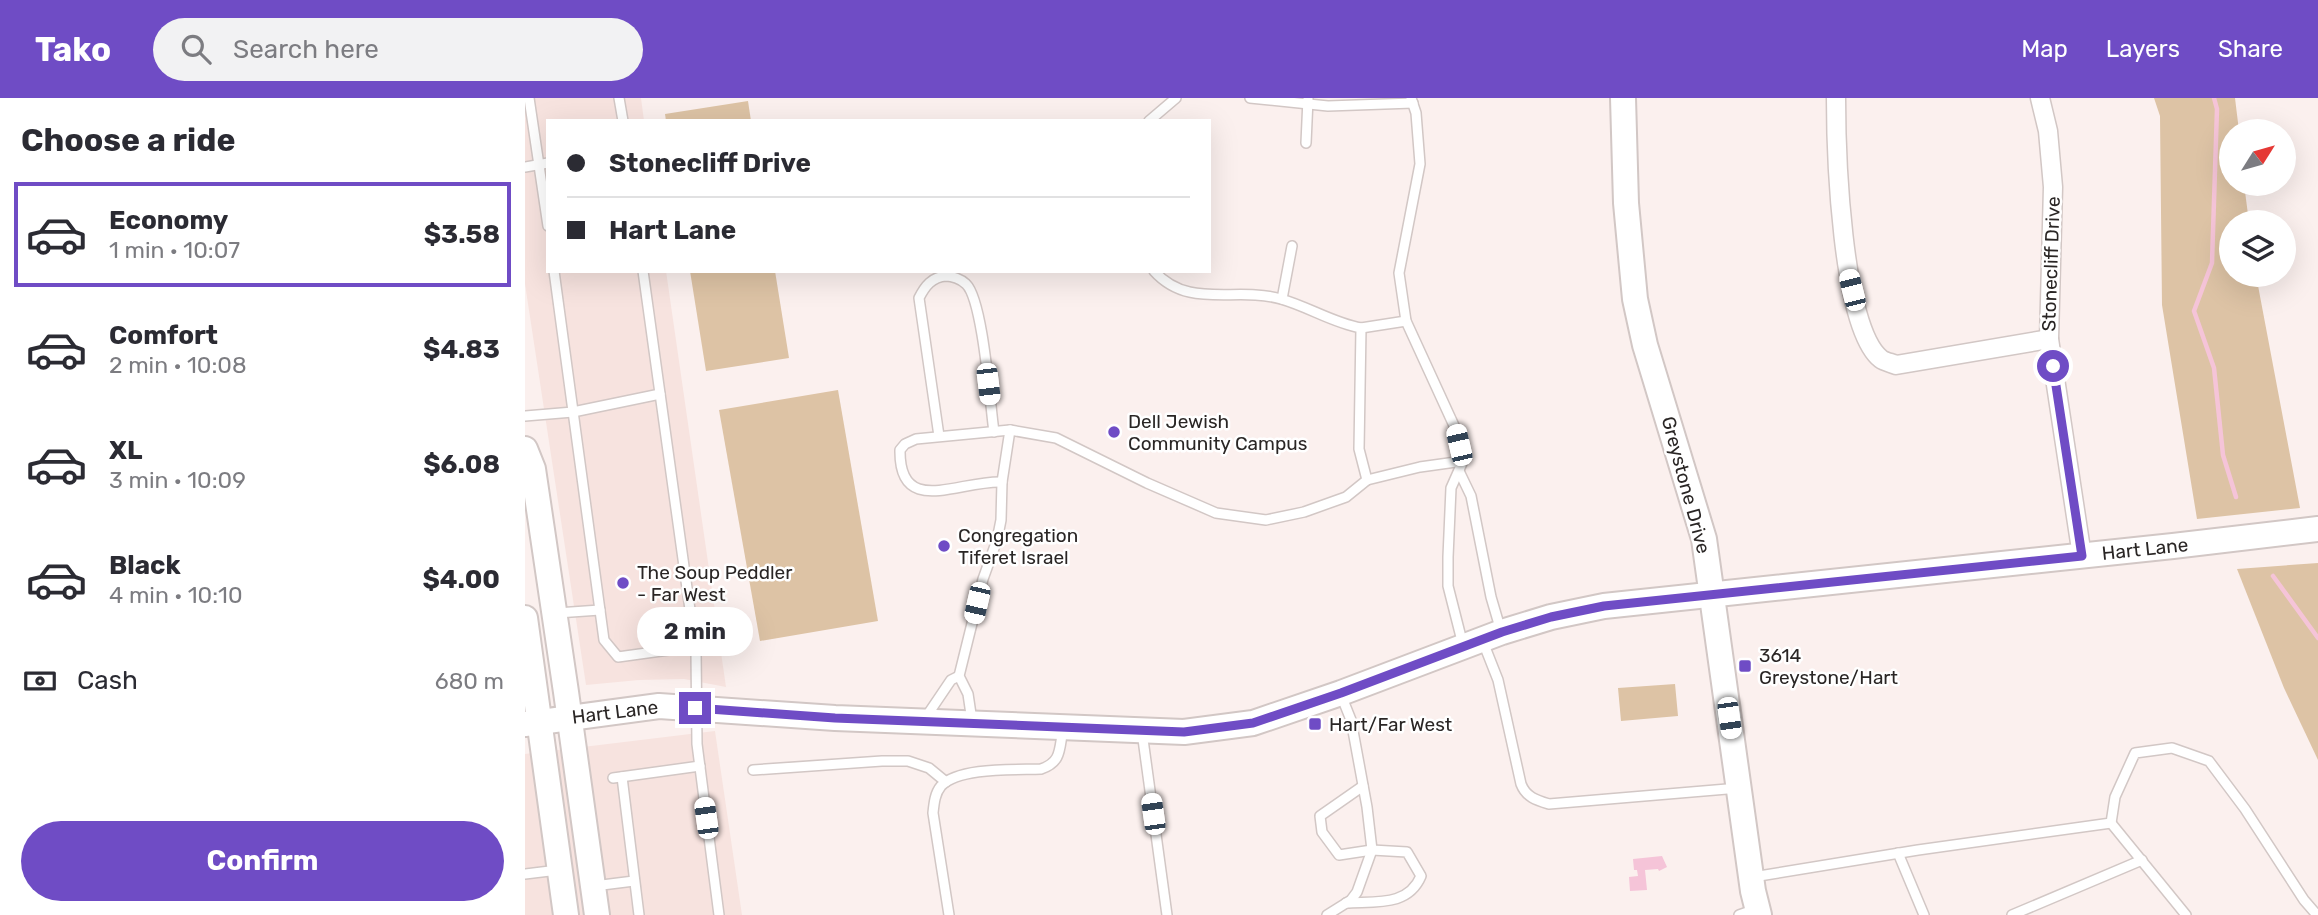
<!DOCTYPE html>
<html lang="en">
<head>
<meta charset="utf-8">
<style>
	:root { --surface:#fff; --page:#f2f2f3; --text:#2b2b33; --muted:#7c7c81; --line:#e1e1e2; --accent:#6f4cc5 }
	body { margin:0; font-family:Rubik,sans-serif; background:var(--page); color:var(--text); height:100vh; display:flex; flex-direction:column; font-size:26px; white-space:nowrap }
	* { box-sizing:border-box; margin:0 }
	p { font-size:23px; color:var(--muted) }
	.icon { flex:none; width:38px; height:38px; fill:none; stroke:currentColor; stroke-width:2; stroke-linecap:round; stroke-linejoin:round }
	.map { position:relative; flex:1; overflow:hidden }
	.panel { display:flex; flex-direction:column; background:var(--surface); width:525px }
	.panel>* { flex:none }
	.top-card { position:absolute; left:21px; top:21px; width:665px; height:154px; border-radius:0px; box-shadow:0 7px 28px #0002; display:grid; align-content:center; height:154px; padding:0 21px; background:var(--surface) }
	.needle { width:46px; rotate:53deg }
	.controls { position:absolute; left:1694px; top:21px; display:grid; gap:14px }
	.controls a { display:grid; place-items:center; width:77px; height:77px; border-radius:50%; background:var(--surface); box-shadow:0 7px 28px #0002; font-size:35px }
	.end { position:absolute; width:32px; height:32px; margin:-16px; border:9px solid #6f4cc5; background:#fff; box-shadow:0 0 0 4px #fff }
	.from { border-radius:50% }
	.bubble { position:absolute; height:49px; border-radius:24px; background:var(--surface); box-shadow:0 7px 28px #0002; font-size:23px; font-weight:700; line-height:49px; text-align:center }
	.car { position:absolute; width:21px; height:42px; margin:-21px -10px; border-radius:9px; box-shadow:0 0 5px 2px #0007; background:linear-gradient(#fff 24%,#345 0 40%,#fff 0 76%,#345 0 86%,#fff 0) }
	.top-card b { display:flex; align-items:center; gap:24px; height:66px; font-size:26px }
	.top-card b+b { border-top:2px solid var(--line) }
	.top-card i { width:18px; height:18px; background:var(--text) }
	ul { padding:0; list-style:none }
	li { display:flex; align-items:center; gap:21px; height:105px; margin:0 14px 10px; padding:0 7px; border:4px solid transparent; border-radius:0px }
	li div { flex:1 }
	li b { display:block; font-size:26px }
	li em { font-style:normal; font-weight:700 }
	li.current { border-color:var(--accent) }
	li>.icon { width:63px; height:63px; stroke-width:1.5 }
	h2 { padding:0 21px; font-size:32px; line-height:84px }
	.pay { display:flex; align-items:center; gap:18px; height:77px; padding:0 21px; font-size:26px }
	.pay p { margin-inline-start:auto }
	.primary-button { display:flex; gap:14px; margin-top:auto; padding:14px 21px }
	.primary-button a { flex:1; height:80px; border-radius:42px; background:var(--accent); color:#fff; font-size:28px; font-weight:700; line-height:80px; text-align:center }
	header { display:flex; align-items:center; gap:42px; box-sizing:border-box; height:98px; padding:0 35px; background:var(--accent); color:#fff }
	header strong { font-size:33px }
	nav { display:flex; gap:38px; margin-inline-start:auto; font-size:24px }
	.search { width:490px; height:63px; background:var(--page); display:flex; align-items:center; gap:18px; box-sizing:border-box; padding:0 24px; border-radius:38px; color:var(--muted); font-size:26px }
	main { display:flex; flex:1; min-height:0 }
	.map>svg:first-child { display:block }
	.built { fill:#f7e3df }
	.green { fill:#ddc3a5 }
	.water { fill:#f5c4d8 }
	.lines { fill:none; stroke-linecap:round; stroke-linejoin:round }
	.stream { stroke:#f5c4d8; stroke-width:4.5 }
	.lane-casing { stroke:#d2c7c5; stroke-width:12 }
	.street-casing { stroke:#d2c7c5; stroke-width:21 }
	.secondary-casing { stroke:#d2c7c5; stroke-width:28 }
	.lane { stroke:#fff; stroke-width:9 }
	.street { stroke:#fff; stroke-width:18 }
	.secondary { stroke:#fff; stroke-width:24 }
	.route { stroke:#6f4cc5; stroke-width:9 }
	.poi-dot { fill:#6f4cc5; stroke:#fff; stroke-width:2.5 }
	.labels { text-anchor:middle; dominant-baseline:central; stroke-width:5; stroke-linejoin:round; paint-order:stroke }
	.street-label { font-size:19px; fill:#2a2625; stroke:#fff }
	.poi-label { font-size:19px; fill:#2a2625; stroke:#fff; text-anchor:start }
</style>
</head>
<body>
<header>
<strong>Tako</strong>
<div class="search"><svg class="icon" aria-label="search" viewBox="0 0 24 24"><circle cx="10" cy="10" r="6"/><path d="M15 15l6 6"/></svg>Search here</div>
<nav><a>Map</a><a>Layers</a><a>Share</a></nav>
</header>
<main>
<section class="panel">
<h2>Choose a ride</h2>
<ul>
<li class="current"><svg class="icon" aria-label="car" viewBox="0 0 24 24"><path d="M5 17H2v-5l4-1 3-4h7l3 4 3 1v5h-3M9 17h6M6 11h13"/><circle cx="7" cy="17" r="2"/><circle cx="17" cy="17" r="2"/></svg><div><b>Economy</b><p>1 min · 10:07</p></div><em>$3.58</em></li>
<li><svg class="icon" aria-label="car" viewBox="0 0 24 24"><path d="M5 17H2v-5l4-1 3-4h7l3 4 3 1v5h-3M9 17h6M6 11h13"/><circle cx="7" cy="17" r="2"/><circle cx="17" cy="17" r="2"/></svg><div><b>Comfort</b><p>2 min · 10:08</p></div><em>$4.83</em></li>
<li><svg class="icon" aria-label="car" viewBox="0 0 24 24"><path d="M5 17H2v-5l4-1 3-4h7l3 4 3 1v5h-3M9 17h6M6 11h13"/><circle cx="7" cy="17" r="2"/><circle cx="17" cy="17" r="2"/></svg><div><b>XL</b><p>3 min · 10:09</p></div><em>$6.08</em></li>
<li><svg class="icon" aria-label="car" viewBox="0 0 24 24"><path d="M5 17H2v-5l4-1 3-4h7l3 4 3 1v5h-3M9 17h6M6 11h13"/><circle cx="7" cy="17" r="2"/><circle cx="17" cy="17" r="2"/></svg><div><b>Black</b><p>4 min · 10:10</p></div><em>$4.00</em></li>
</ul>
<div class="pay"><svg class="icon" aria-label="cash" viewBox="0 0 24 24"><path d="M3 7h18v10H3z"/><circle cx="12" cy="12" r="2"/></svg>Cash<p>680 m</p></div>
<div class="primary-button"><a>Confirm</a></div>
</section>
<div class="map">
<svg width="1793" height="817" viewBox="0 0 1793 817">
	<rect width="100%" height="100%" fill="#fbf0ee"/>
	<!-- built -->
	<g class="built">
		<path d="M 0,0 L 116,0 L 119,23 L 23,23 L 23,173 L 141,173 L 201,589 L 159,581 L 114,582 L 61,587 L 0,186 Z"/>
		<path d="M 190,633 L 217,817 L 0,817 L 0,656 Z"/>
	</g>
	<!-- green -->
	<g class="green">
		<path d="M 1629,0 L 1710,0 L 1714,33 L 1706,33 L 1706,86 L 1719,86 L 1724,124 L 1706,124 L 1706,177 L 1731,177 L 1775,410 L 1672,421 L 1637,207 L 1635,18 Z"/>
		<path d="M 223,3 L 226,23 L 141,23 L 140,16 Z"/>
		<path d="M 165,173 L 250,173 L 264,260 L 181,273 Z"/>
		<path d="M 313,292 L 353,523 L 235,543 L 194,312 Z"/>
		<path d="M 1793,465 L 1793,662 L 1759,590 L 1712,471 Z"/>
		<path d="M 1150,586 L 1153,618 L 1096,623 L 1093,590 Z"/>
	</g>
	<!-- water -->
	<path class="water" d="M 1137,758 L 1142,769 L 1134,773 L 1133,771 L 1120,772 L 1122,792 L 1105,793 L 1104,779 L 1113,778 L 1112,772 L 1109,772 L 1108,761 Z"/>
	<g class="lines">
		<!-- stream -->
		<g class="stream">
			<path d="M 1689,0 L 1692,11 L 1687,165 L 1669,213 L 1689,270 L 1698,357 L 1711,399"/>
			<path d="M 1748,478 L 1793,540"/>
		</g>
		<defs>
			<g id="lane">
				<path d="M 4,0 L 23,128"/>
				<path d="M 94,0 L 98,23"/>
				<path d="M 725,0 L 803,8 L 888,5"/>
				<path d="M 886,0 L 891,15 L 895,66 L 874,175 L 881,223 L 931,332 L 938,363 L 926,390 L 923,459 L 923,488 L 938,547"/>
				<path d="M 624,23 L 651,0"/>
				<path d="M 781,45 L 783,1"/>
				<path d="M 0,69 L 23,65"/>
				<path d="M 29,173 L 79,542 L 93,559 L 158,550 L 167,526 L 118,173"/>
				<path d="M 629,173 C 664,212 710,188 756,201 C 784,209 808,225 836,230 L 834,351 L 842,382 L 895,369 L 938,363"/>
				<path d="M 757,201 L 767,148"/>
				<path d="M 836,230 L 881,223"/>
				<path d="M 0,318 L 48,314 L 135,296"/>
				<path d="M 414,338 L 394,200 C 400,188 407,179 421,178 C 427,178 436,181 441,186 C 458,202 465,306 469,334"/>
				<path d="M 934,373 L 946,398 L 966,499 L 976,533"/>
				<path d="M 477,384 C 434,382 374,420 375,352 L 380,346 L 391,341 L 485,332 L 531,340 L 622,385 L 691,415 L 741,422 L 779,414 L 821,399 L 842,382"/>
				<path d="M 32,515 L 75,512"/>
				<path d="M 162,539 L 171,554 L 172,646 L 194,817"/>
				<path d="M 958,544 L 973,582 L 996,686 C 1001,699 1011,702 1024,706 L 1214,690"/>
				<path d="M 401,619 L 426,582 L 434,578"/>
				<path d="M 447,623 L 443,596 L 434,578 L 458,481 L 472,442 L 476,422 L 477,384 L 485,332"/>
				<path d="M 617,634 L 642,817"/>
				<path d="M 228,672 L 357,663 L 383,663 L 404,670 L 421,684"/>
				<path d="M 97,679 L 114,817"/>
				<path d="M 88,680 L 175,668"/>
				<path d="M 1586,725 L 1661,817"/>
				<path d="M 1373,755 L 1399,817"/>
				<path d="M 0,776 L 33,772"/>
				<path d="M 1228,779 L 1393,752 L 1586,725 L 1590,699 L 1610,655 L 1647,650 L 1684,663 L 1720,711 L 1779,802 L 1792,817"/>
				<path d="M 69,788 L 109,783"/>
				<path d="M 821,805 C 850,803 883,809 896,778 L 882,754 L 847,752 L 814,757 L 797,734 L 795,718 L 838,688"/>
				<path d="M 424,817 L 408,715 C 409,705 410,695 416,688 C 434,669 490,672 516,671 C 537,664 534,651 538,631"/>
				<path d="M 802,817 L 826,802 L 832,794 L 847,752 L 842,709 L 826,622 L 816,597"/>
				<path d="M 1214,817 L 1231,811"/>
				<path d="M 1487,817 L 1617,762"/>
			</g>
			<g id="street">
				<path d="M 1311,0 C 1311,51 1316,230 1356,261 C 1360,264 1367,265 1371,267 L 1524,241"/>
				<path d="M 1515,0 L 1523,33 L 1528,89 L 1524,241 L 1557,458"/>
			</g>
			<g id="secondary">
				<path d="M 1098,0 L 1101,105 L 1110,201 L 1120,247 L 1179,441 L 1228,793 L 1234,817"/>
				<path d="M 0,351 L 8,371 L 41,594 L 72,817"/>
				<path d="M 0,520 L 41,817"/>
				<path d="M 0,626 L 134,608 L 310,620 L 659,634 L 728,625 L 816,595 L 977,534 L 1026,519 L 1079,508 L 1648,448 L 1793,431"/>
			</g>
		</defs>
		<!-- lane casing -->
		<use href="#lane" class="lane-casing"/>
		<!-- street casing -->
		<use href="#street" class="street-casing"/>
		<!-- secondary casing -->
		<use href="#secondary" class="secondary-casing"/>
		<!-- lane -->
		<use href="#lane" class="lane"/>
		<!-- street -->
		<use href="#street" class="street"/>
		<!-- secondary -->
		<use href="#secondary" class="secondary"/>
	</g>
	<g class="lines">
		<!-- route -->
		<path class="route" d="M 170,610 L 310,620 L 659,634 L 728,625 L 816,595 L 977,534 L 1026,519 L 1079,508 L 1557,458 L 1528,268"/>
	</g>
	<!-- markers -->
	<g class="poi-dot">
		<circle cx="589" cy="334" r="7"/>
		<circle cx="419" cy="448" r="7"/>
		<circle cx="98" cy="485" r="7"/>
		<rect x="1213" y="561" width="14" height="14" rx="3.5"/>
		<rect x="783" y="619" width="14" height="14" rx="3.5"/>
	</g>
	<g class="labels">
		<!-- street labels -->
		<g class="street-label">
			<text transform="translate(1526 166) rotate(-88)">Stonecliff Drive</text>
			<text transform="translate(1161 387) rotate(75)">Greystone Drive</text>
			<text transform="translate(1620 451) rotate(-6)">Hart Lane</text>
			<text transform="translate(90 614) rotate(-7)">Hart Lane</text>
		</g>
		<!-- poi labels -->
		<g class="poi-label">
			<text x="603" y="323">Dell Jewish<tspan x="603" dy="22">Community Campus</tspan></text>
			<text x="433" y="437">Congregation<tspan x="433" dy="22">Tiferet Israel</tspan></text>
			<text x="112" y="474">The Soup Peddler<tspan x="112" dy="22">- Far West</tspan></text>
			<text x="1234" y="557">3614<tspan x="1234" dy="22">Greystone/Hart</tspan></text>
			<text x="804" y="626">Hart/Far West</text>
		</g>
	</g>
</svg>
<div class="controls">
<a><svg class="needle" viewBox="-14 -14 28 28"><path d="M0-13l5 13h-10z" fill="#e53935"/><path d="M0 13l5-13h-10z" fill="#7c7c81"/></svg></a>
<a><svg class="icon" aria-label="layers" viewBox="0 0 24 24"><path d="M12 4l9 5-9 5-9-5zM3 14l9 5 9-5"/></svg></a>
</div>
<i class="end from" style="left:1528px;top:268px"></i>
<i class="end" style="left:170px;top:610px"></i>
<div class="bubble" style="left:112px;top:509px;width:116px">2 min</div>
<i class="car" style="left:1327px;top:192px;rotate:346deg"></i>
<i class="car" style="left:463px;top:286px;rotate:173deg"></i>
<i class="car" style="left:934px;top:347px;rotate:347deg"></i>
<i class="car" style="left:452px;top:505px;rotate:193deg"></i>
<i class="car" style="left:1204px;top:620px;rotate:172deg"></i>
<i class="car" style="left:628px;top:716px;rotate:352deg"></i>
<i class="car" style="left:181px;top:720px;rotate:352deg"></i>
<div class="top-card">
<b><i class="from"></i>Stonecliff Drive</b>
<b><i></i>Hart Lane</b>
</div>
</div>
</main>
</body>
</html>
